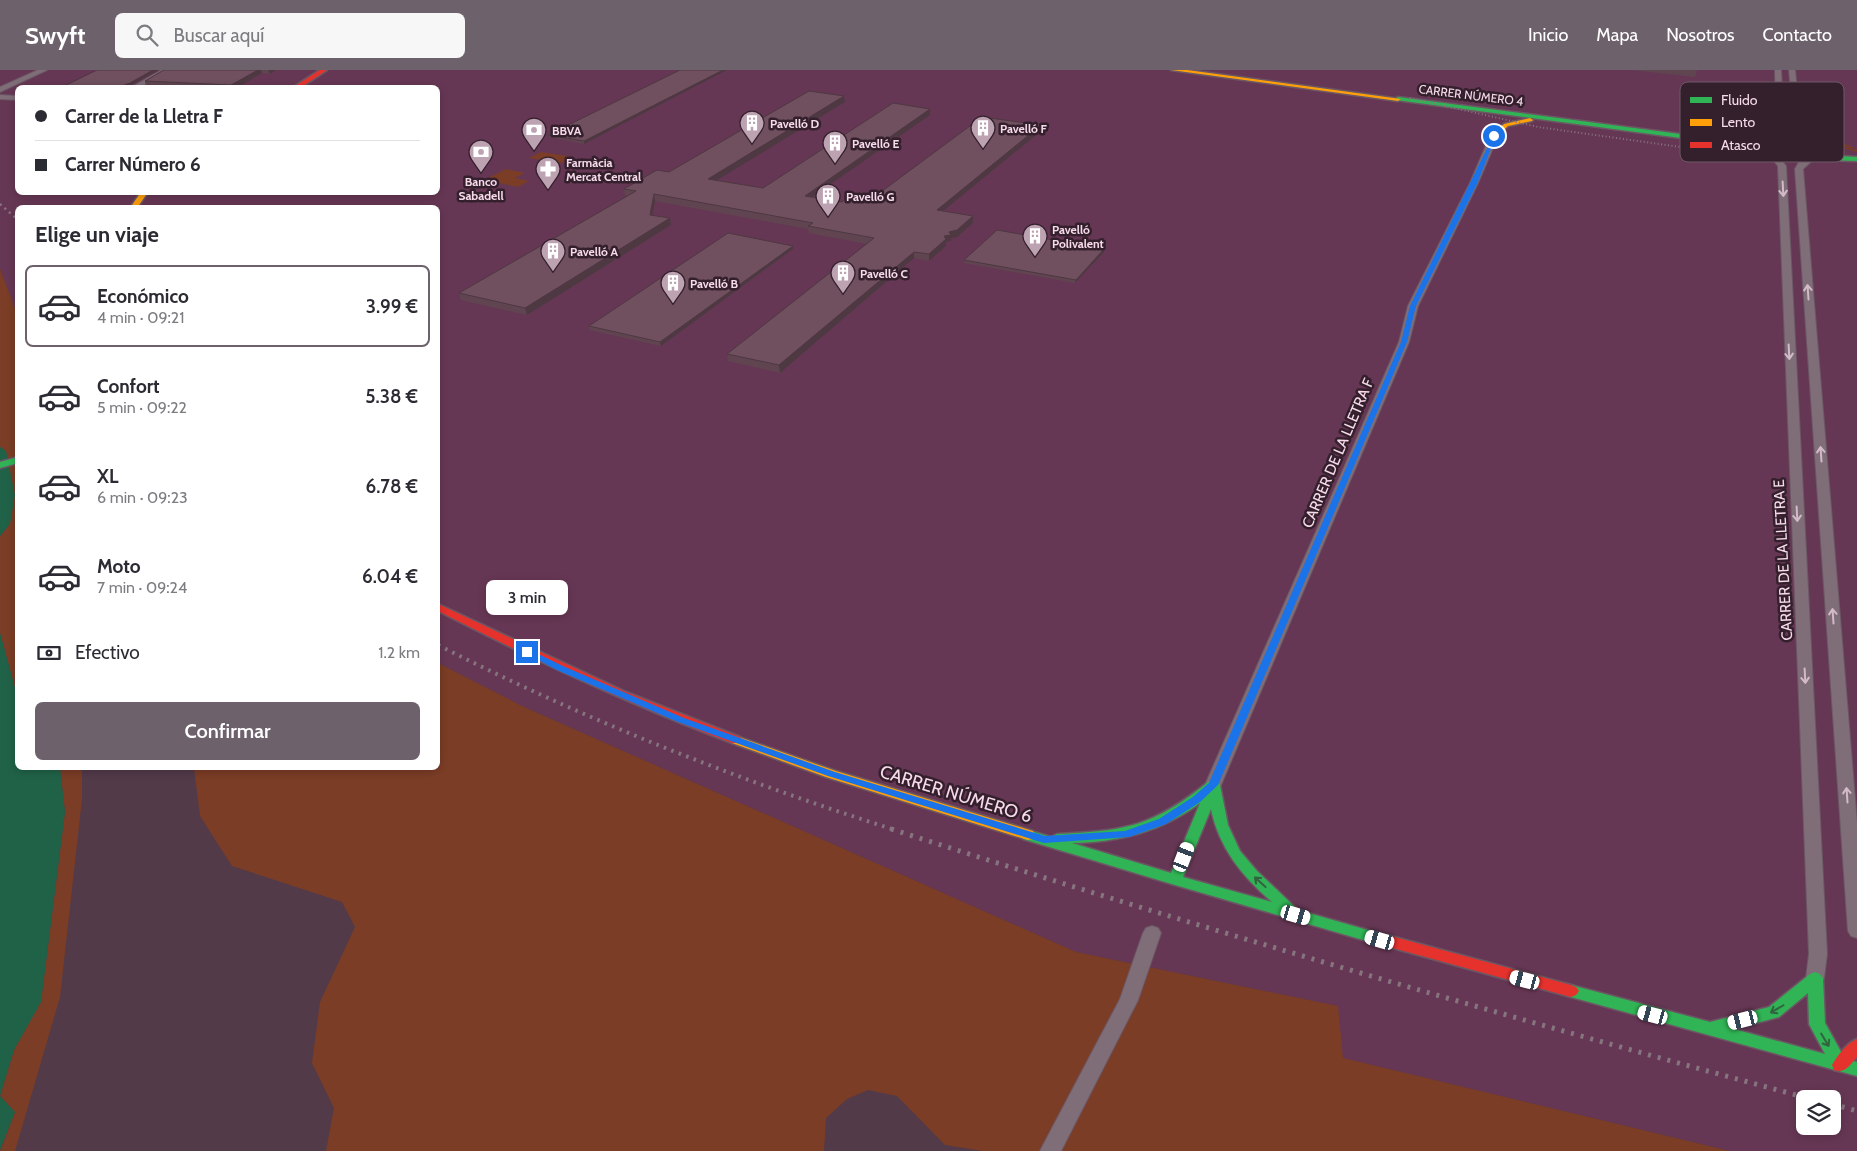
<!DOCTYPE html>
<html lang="es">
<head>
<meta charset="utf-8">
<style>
	:root { --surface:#fff; --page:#f7f7f7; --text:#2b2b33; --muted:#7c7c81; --line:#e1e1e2; --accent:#6d616c }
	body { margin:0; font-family:Cabin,sans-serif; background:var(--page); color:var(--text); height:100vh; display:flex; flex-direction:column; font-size:19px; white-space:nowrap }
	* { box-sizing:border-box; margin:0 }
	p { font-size:16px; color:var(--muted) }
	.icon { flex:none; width:28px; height:28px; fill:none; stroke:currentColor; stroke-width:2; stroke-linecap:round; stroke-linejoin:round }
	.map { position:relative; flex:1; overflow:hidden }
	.side { position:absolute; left:15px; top:135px; width:425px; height:565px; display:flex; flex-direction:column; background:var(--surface); border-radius:8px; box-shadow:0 2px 8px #0003 }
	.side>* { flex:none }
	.banner { position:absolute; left:15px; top:15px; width:425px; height:110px; border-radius:8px; box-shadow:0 2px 8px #0003; display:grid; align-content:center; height:110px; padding:0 20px; background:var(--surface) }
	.fabs { position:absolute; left:1796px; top:1020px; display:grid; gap:10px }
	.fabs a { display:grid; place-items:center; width:45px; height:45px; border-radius:8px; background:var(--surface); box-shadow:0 2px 8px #0003; font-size:25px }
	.end { position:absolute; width:22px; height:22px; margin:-11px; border:6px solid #1a73e8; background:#fff; box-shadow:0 0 0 2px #fff }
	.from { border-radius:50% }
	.bubble { position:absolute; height:35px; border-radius:8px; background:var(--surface); box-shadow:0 2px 8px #0003; font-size:16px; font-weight:600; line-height:35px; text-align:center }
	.car { position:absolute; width:15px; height:30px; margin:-15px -8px; border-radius:6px; box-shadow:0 0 4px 1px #0007; background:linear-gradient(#fff 24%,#345 0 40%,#fff 0 76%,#345 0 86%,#fff 0) }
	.banner b { display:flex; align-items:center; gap:18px; height:48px; font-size:19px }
	.banner b+b { border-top:1px solid var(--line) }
	.banner i { width:12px; height:12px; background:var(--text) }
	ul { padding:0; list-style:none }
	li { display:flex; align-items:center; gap:15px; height:82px; margin:0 10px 8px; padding:0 10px; border:2px solid transparent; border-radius:8px }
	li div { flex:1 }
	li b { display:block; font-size:19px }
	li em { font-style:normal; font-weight:600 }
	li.selected { border-color:var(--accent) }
	li>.icon { width:45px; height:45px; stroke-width:1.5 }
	h2 { padding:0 20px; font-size:22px; line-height:60px }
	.pay { display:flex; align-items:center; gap:12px; height:55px; padding:0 20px; font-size:19px }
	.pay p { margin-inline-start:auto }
	.button { display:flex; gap:10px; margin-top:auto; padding:10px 20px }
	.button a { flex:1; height:58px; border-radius:8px; background:var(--accent); color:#fff; font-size:20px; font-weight:600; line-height:58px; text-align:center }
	header { display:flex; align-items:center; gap:30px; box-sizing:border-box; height:70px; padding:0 25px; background:var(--accent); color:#fff }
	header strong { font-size:24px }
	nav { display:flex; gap:28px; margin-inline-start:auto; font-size:18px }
	.search { width:350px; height:45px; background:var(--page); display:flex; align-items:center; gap:12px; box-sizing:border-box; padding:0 18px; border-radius:8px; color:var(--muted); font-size:19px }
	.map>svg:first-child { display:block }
	.built { fill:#663754; fill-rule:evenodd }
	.green { fill:#7b3d26 }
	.water { fill:#206248 }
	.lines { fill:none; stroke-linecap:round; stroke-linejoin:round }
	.street-casing { stroke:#6c5764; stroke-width:2 }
	.fast-casing { stroke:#6c5764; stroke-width:3 }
	.slow-casing { stroke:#6c5764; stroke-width:3 }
	.jam-casing { stroke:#6c5764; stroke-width:3 }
	.street { fill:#7f6d78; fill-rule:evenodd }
	.fast { fill:#30b455; fill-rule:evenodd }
	.slow { fill:#ff9f0a; fill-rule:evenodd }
	.jam { fill:#e5322d; fill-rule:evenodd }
	.rail-far3 { stroke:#86757f; stroke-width:2; stroke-dasharray:1 2.5; stroke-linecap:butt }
	.rail-far2 { stroke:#86757f; stroke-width:2.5; stroke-dasharray:2 4; stroke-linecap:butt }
	.rail-far1 { stroke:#86757f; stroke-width:4; stroke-dasharray:2.5 5.5; stroke-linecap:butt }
	.rail { stroke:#86757f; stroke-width:5; stroke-dasharray:3 7; stroke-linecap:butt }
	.wall { fill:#604551 }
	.shaded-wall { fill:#4e3842 }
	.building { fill:#70505e; stroke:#4e3842 }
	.oneway { stroke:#d3bac8 }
	.oneway2 { stroke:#32633f }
	.route { fill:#1a73e8 }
	.labels { text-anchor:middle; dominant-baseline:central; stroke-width:5; stroke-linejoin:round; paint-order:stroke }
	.far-street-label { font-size:12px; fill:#f7dbeb; stroke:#34202d }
	.far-poi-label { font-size:12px; font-weight:bold; fill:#f7dbeb; stroke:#34202d; text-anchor:start }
	.street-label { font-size:15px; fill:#f7dbeb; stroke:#34202d }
	.near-street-label { font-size:18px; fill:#f7dbeb; stroke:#34202d }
	.key { fill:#34202d; stroke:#6e5866; stroke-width:1 }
	.key-label { font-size:14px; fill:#f7dbeb }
</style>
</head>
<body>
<header>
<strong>Swyft</strong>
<div class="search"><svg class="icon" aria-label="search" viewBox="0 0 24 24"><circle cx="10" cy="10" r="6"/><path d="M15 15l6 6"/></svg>Buscar aquí</div>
<nav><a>Inicio</a><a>Mapa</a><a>Nosotros</a><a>Contacto</a></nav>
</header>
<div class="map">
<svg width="1857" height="1081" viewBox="0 0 1857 1081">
	<rect width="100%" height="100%" fill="#523a49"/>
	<!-- built -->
	<path class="built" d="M 0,0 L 1857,0 L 1857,1081 L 1730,1081 L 1342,988 L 1337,936 L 1076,882 L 522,636 L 438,593 L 438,138 L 18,138 L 17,246 L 0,199 ZM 18,18 L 438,18 L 438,122 L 18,122 ZM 1805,1029 L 1832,1029 L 1832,1056 L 1805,1056 Z"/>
	<!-- green -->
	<g class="green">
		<path d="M 1808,59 L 1857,79 L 1832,75 L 1857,80 L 1857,82 L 1819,72 L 1805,64 L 1831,74 L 1811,65 Z"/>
		<path d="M 541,82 L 573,87 L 561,93 L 529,88 Z"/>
		<path d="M 506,99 L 525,103 L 515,108 L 529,111 L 518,117 L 484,110 Z"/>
		<path d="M 0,199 L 18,246 L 17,625 L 0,563 L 0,466 L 10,454 L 6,381 L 0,377 Z"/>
		<path d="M 438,593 L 522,636 L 1076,882 L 1338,936 L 1343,988 L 1730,1081 L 983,1081 L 945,1075 L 897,1026 L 868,1020 L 847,1029 L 826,1048 L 824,1081 L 326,1081 L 334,1038 L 312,993 L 320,932 L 355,857 L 342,832 L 232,796 L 200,746 L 194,698 L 438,698 Z"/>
		<path d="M 60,698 L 82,698 L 82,729 L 60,927 L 15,1081 L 0,1081 L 15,1042 L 0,1026 L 14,980 L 41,931 L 65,742 Z"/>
	</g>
	<!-- water -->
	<g class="water">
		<path d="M 0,377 L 6,381 L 15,425 L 10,454 L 0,466 Z"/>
		<path d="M 0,563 L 17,625 L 18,698 L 60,698 L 65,742 L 41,932 L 14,980 L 0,1026 L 15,1042 L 0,1080 Z"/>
	</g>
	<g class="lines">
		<defs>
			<g id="street">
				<path d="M 38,0 L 47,0 L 0,22 L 0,17 Z"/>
				<path d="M 162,0 L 170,0 L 139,18 L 130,18 Z"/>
				<path d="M 1775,0 L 1781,0 L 1784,56 L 1778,65 L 1763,69 L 1759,67 L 1760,65 L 1772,61 L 1776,56 Z"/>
				<path d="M 1789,0 L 1795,0 L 1801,59 L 1802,63 L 1819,72 L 1819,76 L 1813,76 L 1795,64 Z"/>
				<path d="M 0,25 L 18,26 L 18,30 L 0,29 Z"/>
				<path d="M 1491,64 L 1498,66 L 1478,113 L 1418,236 L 1409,272 L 1221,715 L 1219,719 L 1213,721 L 1207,719 L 1205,715 L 1399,272 L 1408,236 L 1470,113 Z"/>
				<path d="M 1760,78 C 1771,78 1780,88 1786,96 L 1827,884 L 1824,908 L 1822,913 L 1815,915 L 1808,913 L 1806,908 L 1809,884 L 1778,96 L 1774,91 L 1760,82 Z"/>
				<path d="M 1809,85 L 1816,87 L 1803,99 L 1857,753 L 1857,868 L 1851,866 L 1848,861 L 1795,99 L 1799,92 Z"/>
				<path d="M 1152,856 L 1158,858 L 1161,863 L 1138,930 L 1061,1081 L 1040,1081 L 1120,929 L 1143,863 L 1146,858 Z"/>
			</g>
			<g id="fast">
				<path d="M 1398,27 L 1718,69 L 1754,76 L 1753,69 C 1775,60 1809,63 1826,82 L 1821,85 L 1857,87 L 1857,91 L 1789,89 L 1765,82 L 1718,73 L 1396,30 L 1395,29 ZM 1764,69 C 1783,68 1804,68 1819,82 C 1799,91 1777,83 1759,74 L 1758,71 Z"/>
				<path d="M 18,387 L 18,393 L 0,398 L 0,392 Z"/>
				<path d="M 1213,710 L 1218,712 L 1220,715 L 1228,755 L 1240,781 L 1257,801 L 1298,840 L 1392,867 L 1394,871 L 1392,875 L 1387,877 L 1175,815 L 1023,769 L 1021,765 L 1023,761 L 1028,760 L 1051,767 L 1057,764 C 1127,761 1153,756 1208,712 ZM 1200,733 L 1171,803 L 1072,773 C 1119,772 1161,762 1200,733 ZM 1211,739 C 1219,778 1242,806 1272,832 L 1183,807 Z"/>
				<path d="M 1815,902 L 1820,904 L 1823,908 L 1825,953 L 1845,989 L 1857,992 L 1857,1006 L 1571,927 L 1566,925 L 1563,921 L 1566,917 L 1571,915 L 1710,952 L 1769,937 L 1810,904 ZM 1808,923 L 1809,954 L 1825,984 L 1734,959 L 1779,947 Z"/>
			</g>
			<g id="slow">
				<path d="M 1171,0 L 1187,0 L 1401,29 L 1398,31 Z"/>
				<path d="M 1530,48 L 1533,50 L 1532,51 L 1508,56 L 1496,67 L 1491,66 L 1504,54 Z"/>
				<path d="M 141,122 L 148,122 L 137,138 L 130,138 Z"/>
				<path d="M 736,666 L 836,701 L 1033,761 L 1035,765 L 1033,769 L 1028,770 L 826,707 L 732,673 L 730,670 L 732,667 Z"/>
			</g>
			<g id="jam">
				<path d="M 320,0 L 327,0 L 300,18 L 292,18 Z"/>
				<path d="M 438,534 L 626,622 L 740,667 L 742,670 L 740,673 L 732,673 C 631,635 534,590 438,541 Z"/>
				<path d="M 1387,865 L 1571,915 L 1576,917 L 1579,921 L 1576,925 L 1571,927 L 1382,875 L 1380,871 L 1382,867 Z"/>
				<path d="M 1857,969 L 1857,987 C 1850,995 1845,1004 1834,1000 L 1832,995 C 1837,986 1847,973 1857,969 Z"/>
			</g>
		</defs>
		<!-- street casing -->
		<use href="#street" class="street-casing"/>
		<!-- fast casing -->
		<use href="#fast" class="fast-casing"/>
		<!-- slow casing -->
		<use href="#slow" class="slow-casing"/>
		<!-- jam casing -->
		<use href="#jam" class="jam-casing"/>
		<!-- street -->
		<use href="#street" class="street"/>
		<!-- fast -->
		<use href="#fast" class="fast"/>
		<!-- slow -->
		<use href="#slow" class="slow"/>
		<!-- jam -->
		<use href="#jam" class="jam"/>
		<!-- rail-far3 -->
		<path class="rail-far3" d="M 1410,28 L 1538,57 L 1709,81"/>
		<!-- rail-far2 -->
		<path class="rail-far2" d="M 0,134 L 18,150"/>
		<!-- rail-far1 -->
		<path class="rail-far1" d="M 438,575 C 585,650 738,710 895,760"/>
		<!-- rail -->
		<g class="rail">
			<path d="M 891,759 C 1195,857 1502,946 1811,1029"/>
			<path d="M 1832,1034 L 1857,1041"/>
		</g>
	</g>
	<!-- wall -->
	<g class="wall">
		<path d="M 164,0 L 276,0 L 270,4 L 262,3 L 237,18 L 179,18 L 146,16 L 145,11 Z"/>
		<path d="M 680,0 L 584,74 L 549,67 L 548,65 Z"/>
		<path d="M 1631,0 L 1697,0 L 1695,7 Z"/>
		<path d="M 845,32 L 717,110 L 763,118 L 930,45 L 812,127 L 842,132 L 866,133 L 1041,61 L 943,141 L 973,146 L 973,153 L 957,167 L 951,168 L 951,171 L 946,172 L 946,176 L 929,191 L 914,188 L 780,303 L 728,291 L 727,284 L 867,174 L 809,163 L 808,159 L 655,131 L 652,145 L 670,148 L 671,155 L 527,245 L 461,230 L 459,223 L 628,126 L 625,125 L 624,119 L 669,102 Z"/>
		<path d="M 793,179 L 661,276 L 589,260 L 589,256 Z"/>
		<path d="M 1104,179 L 1104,182 L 1075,213 L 964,193 L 964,190 Z"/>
	</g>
	<!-- shaded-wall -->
	<g class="shaded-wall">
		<path d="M 153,0 L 159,0 L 131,15 L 124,18 L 116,18 Z"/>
		<path d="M 258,0 L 261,0 L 262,3 L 237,18 L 232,18 L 231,15 Z"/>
		<path d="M 268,0 L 276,0 L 270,4 Z"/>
		<path d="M 723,0 L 727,0 L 584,74 L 584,71 Z"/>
		<path d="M 844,26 L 845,32 L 709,115 L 708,109 Z"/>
		<path d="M 930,39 L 930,45 L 805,132 L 805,126 Z"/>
		<path d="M 1041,55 L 1041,61 L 937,146 L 937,140 Z"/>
		<path d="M 654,124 L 655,131 L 651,151 L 650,145 Z"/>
		<path d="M 973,146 L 973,153 L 957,167 L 951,168 L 951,171 L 946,172 L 946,176 L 929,191 L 929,184 L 944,166 L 949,162 Z"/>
		<path d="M 670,148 L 671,155 L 527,245 L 525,238 Z"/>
		<path d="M 793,176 L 793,179 L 661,276 L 660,272 Z"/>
		<path d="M 1104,179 L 1104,182 L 1075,213 L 1076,210 Z"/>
		<path d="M 914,182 L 914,188 L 780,303 L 779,295 Z"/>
	</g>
	<!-- building -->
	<g class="building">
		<path d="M 97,0 L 153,0 L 130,13 L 116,18 L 60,18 Z"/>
		<path d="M 164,0 L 258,0 L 231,15 L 145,11 Z"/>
		<path d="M 680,0 L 723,0 L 584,71 L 548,65 Z"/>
		<path d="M 809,21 L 844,26 L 708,109 L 763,118 L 893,33 L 930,39 L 805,126 L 842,132 L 846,129 L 866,133 L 982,47 L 1041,55 L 937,140 L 973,146 L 957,160 L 949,162 L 951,165 L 944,166 L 946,169 L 929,184 L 914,182 L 779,295 L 727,284 L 874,168 L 808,156 L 813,153 L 654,124 L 650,145 L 670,148 L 525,238 L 459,223 L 636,121 L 624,119 L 657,100 L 669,102 Z"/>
		<path d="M 997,160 L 1104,179 L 1076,210 L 964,190 Z"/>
		<path d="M 728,163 L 793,176 L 660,272 L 589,256 Z"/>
	</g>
	<!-- one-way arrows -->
	<defs><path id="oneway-shaft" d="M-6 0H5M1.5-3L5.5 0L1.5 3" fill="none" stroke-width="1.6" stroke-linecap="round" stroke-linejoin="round" transform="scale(1.25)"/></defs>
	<g class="oneway">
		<use href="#oneway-shaft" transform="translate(1783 119) rotate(87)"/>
		<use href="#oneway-shaft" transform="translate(1808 222) rotate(-94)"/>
		<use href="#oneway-shaft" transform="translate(1789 282) rotate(87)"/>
		<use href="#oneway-shaft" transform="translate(1821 384) rotate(-94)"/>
		<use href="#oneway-shaft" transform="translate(1797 444) rotate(87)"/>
		<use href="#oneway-shaft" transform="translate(1833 546) rotate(-94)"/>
		<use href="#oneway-shaft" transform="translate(1805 606) rotate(87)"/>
		<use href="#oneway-shaft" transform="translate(1847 725) rotate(-94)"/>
	</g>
	<g class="oneway2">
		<use href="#oneway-shaft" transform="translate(1260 812) rotate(-138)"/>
		<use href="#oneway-shaft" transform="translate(1777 939) rotate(150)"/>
		<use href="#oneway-shaft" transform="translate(1825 970) rotate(59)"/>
	</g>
	<!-- route -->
	<path class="route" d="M 1494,64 L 1496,66 L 1477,114 L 1416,236 L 1407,272 L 1218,715 L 1200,732 L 1166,754 L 1129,767 L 1044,773 L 828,706 L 678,652 L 557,600 L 523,582 L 530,580 L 563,596 L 684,648 L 835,702 L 1045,766 L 1125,761 L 1159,749 L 1193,727 L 1209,713 L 1401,272 L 1410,236 Z"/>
	<!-- icons -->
	<defs>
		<symbol id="building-pin" viewBox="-11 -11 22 30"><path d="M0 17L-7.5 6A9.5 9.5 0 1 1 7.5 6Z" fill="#bda3b2" stroke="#34202d"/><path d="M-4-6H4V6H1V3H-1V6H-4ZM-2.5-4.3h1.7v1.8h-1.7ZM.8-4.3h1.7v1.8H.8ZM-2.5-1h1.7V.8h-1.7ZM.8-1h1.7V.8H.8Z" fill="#fff"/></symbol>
		<symbol id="bank-pin" viewBox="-11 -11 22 30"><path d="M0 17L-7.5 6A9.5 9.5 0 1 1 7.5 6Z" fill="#bda3b2" stroke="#34202d"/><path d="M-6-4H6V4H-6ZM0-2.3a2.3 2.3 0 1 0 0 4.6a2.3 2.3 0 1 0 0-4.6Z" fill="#fff"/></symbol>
		<symbol id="pharmacy-pin" viewBox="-11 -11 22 30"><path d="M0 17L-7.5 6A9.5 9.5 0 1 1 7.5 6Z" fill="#bda3b2" stroke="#34202d"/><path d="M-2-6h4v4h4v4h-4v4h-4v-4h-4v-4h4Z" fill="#fff"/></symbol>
	</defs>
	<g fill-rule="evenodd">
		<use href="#building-pin" x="738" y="39" width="28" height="38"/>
		<use href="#building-pin" x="969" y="44" width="28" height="38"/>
		<use href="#bank-pin" x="520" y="46" width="28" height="38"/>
		<use href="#building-pin" x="821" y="59" width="28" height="38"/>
		<use href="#bank-pin" x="467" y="68" width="28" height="38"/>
		<use href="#pharmacy-pin" x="534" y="85" width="28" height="38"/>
		<use href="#building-pin" x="814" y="112" width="28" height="38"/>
		<use href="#building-pin" x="1021" y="152" width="28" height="38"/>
		<use href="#building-pin" x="539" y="167" width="28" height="38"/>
		<use href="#building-pin" x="829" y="189" width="28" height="38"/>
		<use href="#building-pin" x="659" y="199" width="28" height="38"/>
	</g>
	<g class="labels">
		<!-- far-street labels -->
		<g class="far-street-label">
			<text transform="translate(1471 25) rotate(7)">CARRER NÚMERO 4</text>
		</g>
		<!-- far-poi labels -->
		<g class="far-poi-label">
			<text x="770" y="53">Pavelló D</text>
			<text x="1000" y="58">Pavelló F</text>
			<text x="552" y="60">BBVA</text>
			<text x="852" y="73">Pavelló E</text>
			<text x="566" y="92">Farmàcia<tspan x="566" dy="14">Mercat Central</tspan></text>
			<text x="481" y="111" text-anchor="middle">Banco<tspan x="481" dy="14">Sabadell</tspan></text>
			<text x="846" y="126">Pavelló G</text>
			<text x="1052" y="159">Pavelló<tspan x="1052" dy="14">Polivalent</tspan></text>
			<text x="570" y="181">Pavelló A</text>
			<text x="860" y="203">Pavelló C</text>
			<text x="690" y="213">Pavelló B</text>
		</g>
		<!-- street labels -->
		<g class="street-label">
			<text transform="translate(1338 383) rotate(-67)">CARRER DE LA LLETRA F</text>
			<text transform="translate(1783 490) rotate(-93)">CARRER DE LA LLETRA E</text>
		</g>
		<!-- near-street labels -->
		<g class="near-street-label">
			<text transform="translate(956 724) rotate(17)">CARRER NÚMERO 6</text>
		</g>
	</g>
	<!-- legend -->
	<rect x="1680" y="12" width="164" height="80" rx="8" class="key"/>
	<rect x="1690" y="27" width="22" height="6" fill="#30b455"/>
	<rect x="1690" y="49" width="22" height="7" fill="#ff9f0a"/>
	<rect x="1690" y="72" width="22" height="6" fill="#e5322d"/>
	<g class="key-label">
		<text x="1721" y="35">Fluido</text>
		<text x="1721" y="57">Lento</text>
		<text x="1721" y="80">Atasco</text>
	</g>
</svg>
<div class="fabs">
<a><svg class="icon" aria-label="layers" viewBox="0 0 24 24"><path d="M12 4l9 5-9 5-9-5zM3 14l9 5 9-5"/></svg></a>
</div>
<i class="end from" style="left:1494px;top:66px"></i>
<i class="end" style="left:527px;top:582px"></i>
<div class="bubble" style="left:486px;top:510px;width:82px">3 min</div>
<i class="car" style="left:1184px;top:787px;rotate:21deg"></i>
<i class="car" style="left:1296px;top:845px;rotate:106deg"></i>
<i class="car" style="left:1380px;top:870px;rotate:286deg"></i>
<i class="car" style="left:1525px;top:910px;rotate:285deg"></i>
<i class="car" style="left:1653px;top:945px;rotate:285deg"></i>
<i class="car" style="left:1743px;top:950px;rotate:256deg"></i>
<div class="banner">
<b><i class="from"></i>Carrer de la Lletra F</b>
<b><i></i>Carrer Número 6</b>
</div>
<section class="side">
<h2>Elige un viaje</h2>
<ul>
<li class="selected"><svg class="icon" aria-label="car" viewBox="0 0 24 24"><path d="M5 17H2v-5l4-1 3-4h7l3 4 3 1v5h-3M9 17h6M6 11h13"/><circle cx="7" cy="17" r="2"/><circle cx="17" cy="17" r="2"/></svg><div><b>Económico</b><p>4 min · 09:21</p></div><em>3.99 €</em></li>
<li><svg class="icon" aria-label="car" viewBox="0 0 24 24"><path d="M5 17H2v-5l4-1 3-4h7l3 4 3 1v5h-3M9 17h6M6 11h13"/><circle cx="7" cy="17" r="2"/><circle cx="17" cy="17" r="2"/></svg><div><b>Confort</b><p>5 min · 09:22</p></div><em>5.38 €</em></li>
<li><svg class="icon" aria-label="car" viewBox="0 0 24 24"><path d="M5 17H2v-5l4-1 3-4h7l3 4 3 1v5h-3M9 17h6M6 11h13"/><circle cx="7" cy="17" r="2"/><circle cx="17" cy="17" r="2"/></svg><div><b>XL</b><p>6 min · 09:23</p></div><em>6.78 €</em></li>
<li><svg class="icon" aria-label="car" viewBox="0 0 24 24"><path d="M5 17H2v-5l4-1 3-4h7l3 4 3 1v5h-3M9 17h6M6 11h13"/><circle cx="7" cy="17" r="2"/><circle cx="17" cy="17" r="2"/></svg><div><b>Moto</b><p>7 min · 09:24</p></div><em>6.04 €</em></li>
</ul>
<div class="pay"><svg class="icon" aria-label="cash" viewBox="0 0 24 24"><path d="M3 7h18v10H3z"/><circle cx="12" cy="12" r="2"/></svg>Efectivo<p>1.2 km</p></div>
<div class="button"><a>Confirmar</a></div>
</section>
</div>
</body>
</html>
